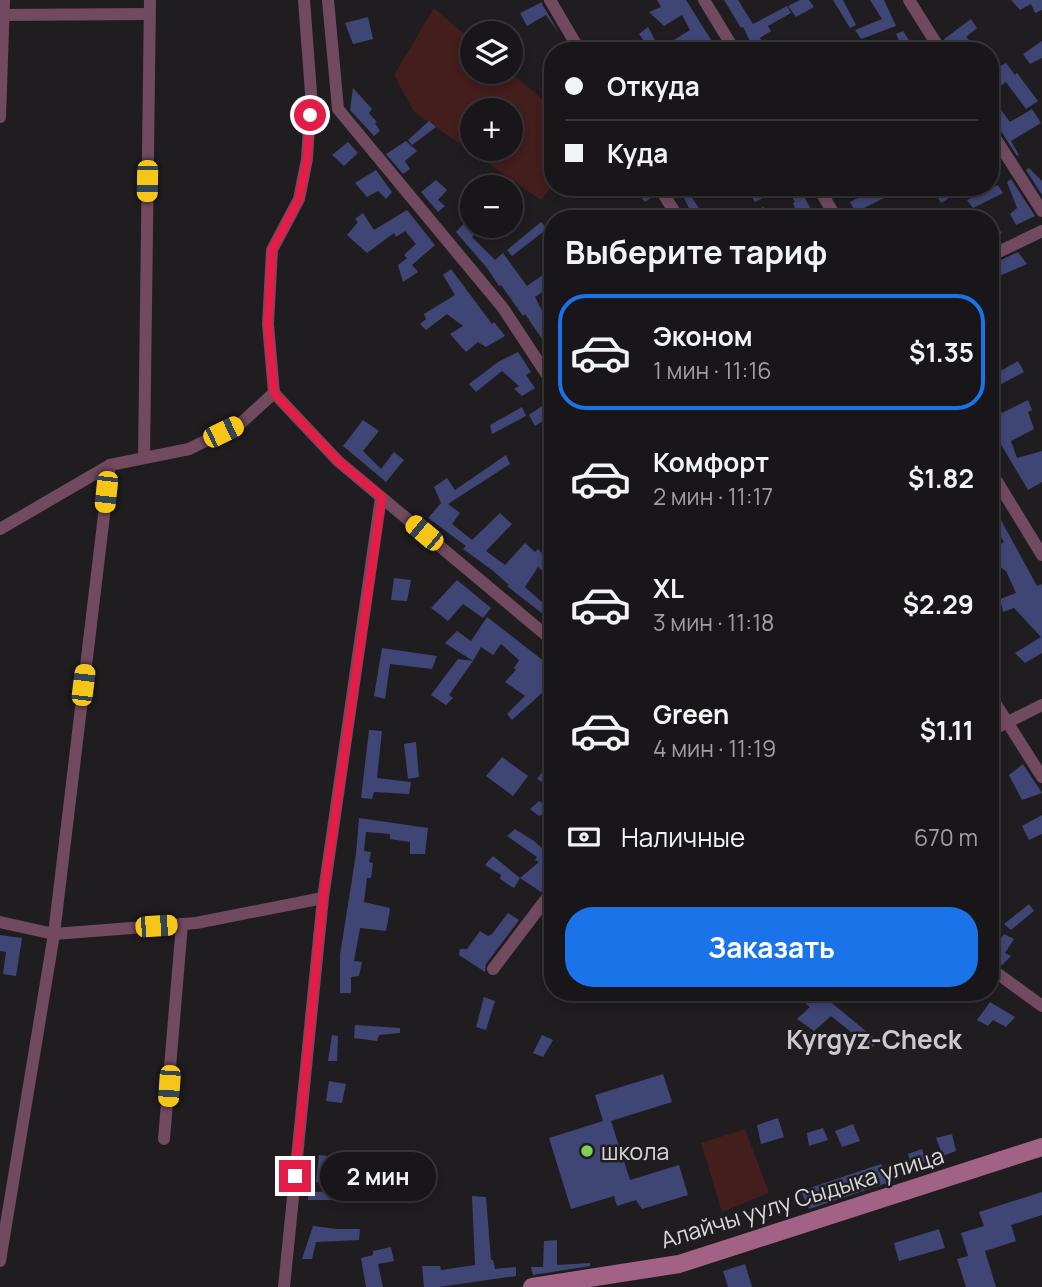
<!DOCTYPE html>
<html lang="ru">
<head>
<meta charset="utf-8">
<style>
	:root { --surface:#181619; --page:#211f22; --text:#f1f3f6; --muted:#9f9fa2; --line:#363538; --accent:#1a73e8 }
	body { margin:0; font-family:Manrope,sans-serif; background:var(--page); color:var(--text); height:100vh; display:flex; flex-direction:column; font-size:26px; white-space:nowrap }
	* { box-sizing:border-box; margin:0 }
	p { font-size:23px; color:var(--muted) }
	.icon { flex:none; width:38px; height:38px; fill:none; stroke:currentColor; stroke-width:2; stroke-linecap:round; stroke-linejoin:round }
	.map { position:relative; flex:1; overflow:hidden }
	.sheet { position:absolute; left:544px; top:210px; width:455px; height:791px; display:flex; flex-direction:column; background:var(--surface); border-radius:28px; box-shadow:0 4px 10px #0003,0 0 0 2px var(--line) }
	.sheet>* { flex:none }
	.banner { position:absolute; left:544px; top:42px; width:455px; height:154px; border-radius:28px; box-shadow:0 4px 10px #0003,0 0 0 2px var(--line); display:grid; align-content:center; height:154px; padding:0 21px; background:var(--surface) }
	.fabs { position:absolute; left:460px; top:21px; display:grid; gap:14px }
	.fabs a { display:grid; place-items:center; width:63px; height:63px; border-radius:50%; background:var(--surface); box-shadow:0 4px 10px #0003,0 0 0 2px var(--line); font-size:35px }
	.end { position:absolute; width:32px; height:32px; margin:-16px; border:9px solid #e11d48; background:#fff; box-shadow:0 0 0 4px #fff }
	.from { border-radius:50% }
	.bubble { position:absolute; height:49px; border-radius:24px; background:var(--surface); box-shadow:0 4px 10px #0003,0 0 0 2px var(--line); font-size:23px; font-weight:700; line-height:49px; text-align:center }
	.car { position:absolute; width:21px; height:42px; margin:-21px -10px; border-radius:9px; box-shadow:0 0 5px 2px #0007; background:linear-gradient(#f5c518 24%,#345 0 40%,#f5c518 0 76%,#345 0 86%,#f5c518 0) }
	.banner b { display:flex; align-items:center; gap:24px; height:66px; font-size:26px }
	.banner b+b { border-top:2px solid var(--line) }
	.banner i { width:18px; height:18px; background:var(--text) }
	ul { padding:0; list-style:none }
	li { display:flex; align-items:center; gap:21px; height:116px; margin:0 14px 10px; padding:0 7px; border:4px solid transparent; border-radius:28px }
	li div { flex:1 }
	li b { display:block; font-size:26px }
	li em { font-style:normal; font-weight:700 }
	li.active { border-color:var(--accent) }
	li>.icon { width:63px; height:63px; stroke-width:1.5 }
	h2 { padding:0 21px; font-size:32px; line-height:84px }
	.pay { display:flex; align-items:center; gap:18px; height:77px; padding:0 21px; font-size:26px }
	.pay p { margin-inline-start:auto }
	.cta { display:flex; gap:14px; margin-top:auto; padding:14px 21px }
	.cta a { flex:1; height:80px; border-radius:28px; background:var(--accent); color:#fff; font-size:28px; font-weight:700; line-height:80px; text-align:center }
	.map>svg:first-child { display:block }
	.green { fill:#441d1d; fill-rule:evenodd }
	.building { fill:#3f4574 }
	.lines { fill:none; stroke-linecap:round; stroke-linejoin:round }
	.street { stroke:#724a60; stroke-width:12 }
	.secondary { stroke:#a26286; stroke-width:18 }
	.route { stroke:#e11d48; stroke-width:9 }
	.poi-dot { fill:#7bd156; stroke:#201d21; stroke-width:2.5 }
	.labels { text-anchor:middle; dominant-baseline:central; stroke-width:5; stroke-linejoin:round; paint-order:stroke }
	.poi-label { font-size:23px; fill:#dad9dc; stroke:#201d21; text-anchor:start }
	.street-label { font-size:23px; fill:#dad9dc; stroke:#201d21 }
	.quarter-label { font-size:26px; font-weight:bold; fill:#ccc9ce; stroke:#201d21 }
</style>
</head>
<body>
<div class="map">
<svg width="1042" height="1287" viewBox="0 0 1042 1287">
	<rect width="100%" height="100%" fill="#201d21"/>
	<!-- green -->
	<g class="green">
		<path d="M 434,8 L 472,41 L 472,72 L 510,72 L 553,108 L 553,185 L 541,200 L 414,112 L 394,75 ZM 472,110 L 511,110 L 511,149 L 472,149 Z"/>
		<path d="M 745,1129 L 769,1193 L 722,1212 L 701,1143 Z"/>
	</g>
	<!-- building -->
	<g class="building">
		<path d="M 657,0 L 686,0 L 718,51 L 656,51 L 690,30 L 682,15 L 664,26 L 649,12 L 661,7 Z"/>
		<path d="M 724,0 L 738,0 L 753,24 L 787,6 L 791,13 L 768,26 L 771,31 L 760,38 L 765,47 L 755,51 L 743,27 L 741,28 Z"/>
		<path d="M 800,0 L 809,0 L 814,7 L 796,17 L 788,6 Z"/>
		<path d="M 833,0 L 843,0 L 856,25 L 850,28 Z"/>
		<path d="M 870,0 L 884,0 L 896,26 L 861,39 L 855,30 L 882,19 Z"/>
		<path d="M 1011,0 L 1042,0 L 1042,10 L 1035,13 L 1031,4 L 1020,10 Z"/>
		<path d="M 542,2 L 542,4 L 559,33 L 546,15 L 527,26 L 520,13 Z"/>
		<path d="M 368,17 L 373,39 L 353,44 L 345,23 Z"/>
		<path d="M 971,19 L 977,28 L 966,37 L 971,42 L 958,46 L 961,51 L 950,51 L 944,39 Z"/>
		<path d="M 648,27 L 656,42 L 649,48 L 639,34 Z"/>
		<path d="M 903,31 L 916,51 L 904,51 L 896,34 Z"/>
		<path d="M 1042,41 L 1042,58 L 1030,64 L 1023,54 Z"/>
		<path d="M 1006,63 L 1015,75 L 1017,73 L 1038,101 L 1026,109 L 1006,82 L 990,93 L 990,72 Z"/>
		<path d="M 353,88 L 372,109 L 369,113 L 377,122 L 375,123 L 380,131 L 374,136 L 350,110 Z"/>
		<path d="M 990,95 L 1010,122 L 1032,109 L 1041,123 L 1011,141 L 1019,155 L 1017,156 L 997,125 L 990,121 Z"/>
		<path d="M 429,121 L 436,127 L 412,145 L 408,140 Z"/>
		<path d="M 406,141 L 417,151 L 405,161 L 410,169 L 403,174 L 386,154 Z"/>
		<path d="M 348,142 L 358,153 L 344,166 L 332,155 Z"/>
		<path d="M 1029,168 L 1042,181 L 1042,195 L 1026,170 Z"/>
		<path d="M 376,170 L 392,192 L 386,199 L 378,191 L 367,197 L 355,183 Z"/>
		<path d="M 1011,179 L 1035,216 L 1016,225 L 1010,214 L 1017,208 L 1007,182 Z"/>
		<path d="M 436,180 L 447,190 L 438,200 L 445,206 L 438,212 L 421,192 Z"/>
		<path d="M 998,185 L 1003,193 L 973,208 L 967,200 Z"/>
		<path d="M 633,187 L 650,187 L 654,196 L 645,202 Z"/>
		<path d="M 685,187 L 700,210 L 692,214 L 680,190 Z"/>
		<path d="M 754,187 L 783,187 L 755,202 L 748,191 Z"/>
		<path d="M 786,187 L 799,187 L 816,219 L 799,219 L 793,203 L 795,202 Z"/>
		<path d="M 880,187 L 906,187 L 864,208 L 870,219 L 859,219 L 850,202 Z"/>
		<path d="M 932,187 L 952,187 L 956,194 L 941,203 Z"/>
		<path d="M 763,207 L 776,219 L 761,219 L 755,213 Z"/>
		<path d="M 407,210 L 435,245 L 412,265 L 418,272 L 403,282 L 398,265 L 407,258 L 404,255 L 416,244 L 405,231 L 396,237 L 394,233 L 367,253 L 347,235 L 358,222 L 355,219 L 363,213 L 374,230 Z"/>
		<path d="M 472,215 L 472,226 L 483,226 L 472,237 L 495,260 L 503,253 L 527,286 L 544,274 L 553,285 L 535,297 L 546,318 L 553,313 L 553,355 L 525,314 L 523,316 L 501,285 L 499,286 L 487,268 L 456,232 Z"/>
		<path d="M 990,219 L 1002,233 L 994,239 L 990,234 Z"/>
		<path d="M 541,222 L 547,229 L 512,256 L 507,250 Z"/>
		<path d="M 1018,252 L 1027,264 L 990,280 L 990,265 Z"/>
		<path d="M 451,269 L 492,324 L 494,322 L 505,336 L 486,347 L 478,342 L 466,352 L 450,334 L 463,326 L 447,314 L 426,330 L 420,324 L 426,319 L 424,314 L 455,295 L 443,275 Z"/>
		<path d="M 518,352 L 531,372 L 526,375 L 535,388 L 522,396 L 514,389 L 519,386 L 502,371 L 476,392 L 469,384 L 498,362 Z"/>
		<path d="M 1018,361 L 1024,372 L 990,390 L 990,377 Z"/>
		<path d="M 1028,400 L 1032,410 L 1028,412 L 1034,429 L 1011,441 L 1017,458 L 1042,451 L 1042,482 L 1028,490 L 990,426 L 990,418 L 1001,411 L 1002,413 Z"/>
		<path d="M 549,401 L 553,406 L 553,415 L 535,426 L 529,415 Z"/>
		<path d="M 522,407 L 526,416 L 492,434 L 490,425 Z"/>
		<path d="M 363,420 L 379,431 L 363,451 L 381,469 L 394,452 L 404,460 L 386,482 L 343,446 Z"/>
		<path d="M 506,455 L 510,464 L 448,504 L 460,513 L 452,524 L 472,540 L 500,513 L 512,524 L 486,551 L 505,565 L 525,543 L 535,552 L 538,549 L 553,564 L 553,579 L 538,567 L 525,587 L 543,603 L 553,591 L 553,622 L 507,586 L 509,585 L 492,570 L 463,549 L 466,546 L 428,518 L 441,503 L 434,487 L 447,478 L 455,490 Z"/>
		<path d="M 990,500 L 1037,586 L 1042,584 L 1042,653 L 1025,663 L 1015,653 L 1041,637 L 1014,608 L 1003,612 L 1000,599 L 1016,593 L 1006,571 L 990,560 L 990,550 L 1004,542 L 990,521 Z"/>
		<path d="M 394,578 L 411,580 L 407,601 L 391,600 Z"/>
		<path d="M 457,580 L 491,608 L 483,618 L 463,604 L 448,621 L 431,608 Z"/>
		<path d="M 487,617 L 545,662 L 543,664 L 553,675 L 553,683 L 512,720 L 507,714 L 525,696 L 505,682 L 516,670 L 514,668 L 519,660 L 501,644 L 493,655 L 481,647 L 473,661 L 445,643 L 457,631 L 471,641 Z"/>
		<path d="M 382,648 L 437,656 L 432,669 L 390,664 L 385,699 L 374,696 Z"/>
		<path d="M 458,659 L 473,661 L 449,695 L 453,698 L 446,705 L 431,695 Z"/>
		<path d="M 369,730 L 382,731 L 377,778 L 411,782 L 409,794 L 374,792 L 372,799 L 361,798 Z"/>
		<path d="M 416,742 L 419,777 L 408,779 L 404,744 Z"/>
		<path d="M 502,757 L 528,776 L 513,796 L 486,776 Z"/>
		<path d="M 553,758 L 553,772 L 545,784 L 537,779 Z"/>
		<path d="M 1023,764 L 1042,793 L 1022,800 L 1009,775 Z"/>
		<path d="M 539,801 L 553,809 L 539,816 L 530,809 Z"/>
		<path d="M 1042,815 L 1042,834 L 1029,840 L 1022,826 Z"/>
		<path d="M 359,818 L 428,828 L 425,854 L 410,854 L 410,842 L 390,839 L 390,834 L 366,832 L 364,851 L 371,852 L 369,862 L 373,863 L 371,878 L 367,878 L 364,902 L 390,908 L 388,921 L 386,931 L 360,928 L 354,961 L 362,962 L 359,976 L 351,977 L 351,993 L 340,993 L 340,955 L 356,854 Z"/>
		<path d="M 515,829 L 534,841 L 553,858 L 553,880 L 541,892 L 520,878 L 539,862 L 535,860 L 537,857 L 507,836 Z"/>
		<path d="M 493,856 L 520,878 L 514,888 L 500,879 L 501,875 L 485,865 Z"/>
		<path d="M 1029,904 L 1034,911 L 1011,930 L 1004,924 Z"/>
		<path d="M 508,913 L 519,920 L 486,964 L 485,972 L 459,955 L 460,949 L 467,949 L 480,931 L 488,936 L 492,934 Z"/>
		<path d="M 1004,934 L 1014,939 L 1005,953 L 1011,956 L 1002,965 L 990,957 L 990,952 Z"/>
		<path d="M 0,935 L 22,938 L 16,976 L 3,974 L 6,952 L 0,951 Z"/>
		<path d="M 790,992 L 811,992 L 818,998 L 822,995 L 878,1041 L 871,1048 L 831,1016 L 814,1031 L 797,1019 L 810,1007 Z"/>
		<path d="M 484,997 L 495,1001 L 486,1030 L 476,1027 Z"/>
		<path d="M 990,1002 L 1015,1017 L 1006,1027 L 993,1020 L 988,1026 L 977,1020 Z"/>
		<path d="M 355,1025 L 400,1028 L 400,1033 L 379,1035 L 377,1041 L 354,1038 Z"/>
		<path d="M 332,1035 L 338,1036 L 337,1061 L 328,1061 Z"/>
		<path d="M 542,1035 L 553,1040 L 543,1057 L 533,1053 Z"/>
		<path d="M 663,1074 L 672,1102 L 611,1121 L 630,1180 L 679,1165 L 688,1195 L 642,1209 L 636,1200 L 617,1206 L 614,1196 L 571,1209 L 549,1138 L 603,1121 L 595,1095 Z"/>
		<path d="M 329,1081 L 346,1084 L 342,1103 L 326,1101 Z"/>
		<path d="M 778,1118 L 784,1137 L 761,1144 L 757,1125 Z"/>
		<path d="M 853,1124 L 860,1141 L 842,1147 L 835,1131 Z"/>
		<path d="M 823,1128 L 828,1140 L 809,1146 L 807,1133 Z"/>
		<path d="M 952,1134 L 956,1151 L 943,1156 L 936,1138 Z"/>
		<path d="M 922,1149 L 926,1162 L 912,1166 L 908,1154 Z"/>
		<path d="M 319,1155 L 346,1158 L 345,1167 L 328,1165 L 325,1184 L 316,1182 Z"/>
		<path d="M 881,1164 L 890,1182 L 809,1209 L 801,1191 Z"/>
		<path d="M 358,1191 L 362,1200 L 308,1200 L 308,1192 Z"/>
		<path d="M 1042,1192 L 1042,1215 L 1011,1225 L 1016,1241 L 985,1251 L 996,1287 L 966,1287 L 957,1259 L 968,1256 L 961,1233 L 984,1226 L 979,1212 Z"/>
		<path d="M 472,1196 L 486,1197 L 491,1260 L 493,1260 L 495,1269 L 516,1267 L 516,1276 L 439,1287 L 424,1287 L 422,1266 L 440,1266 L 441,1270 L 475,1265 Z"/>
		<path d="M 313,1226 L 338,1229 L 360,1229 L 359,1240 L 316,1242 L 312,1259 L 302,1259 Z"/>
		<path d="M 939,1229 L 945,1248 L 899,1261 L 894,1243 Z"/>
		<path d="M 557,1240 L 557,1265 L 590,1263 L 590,1266 L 533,1275 L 531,1267 L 543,1267 L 544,1241 Z"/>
		<path d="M 391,1247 L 394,1261 L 378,1264 L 383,1287 L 366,1287 L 361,1258 L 373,1255 L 373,1251 Z"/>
		<path d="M 745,1264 L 752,1287 L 728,1287 L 723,1271 Z"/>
	</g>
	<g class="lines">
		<!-- street -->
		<g class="street">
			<path d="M 328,0 L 338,109 L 503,308 L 553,384"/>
			<path d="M 550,0 L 580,51"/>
			<path d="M 704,0 L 735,51"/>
			<path d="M 909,0 L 941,51"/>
			<path d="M 0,15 L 149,14"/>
			<path d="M 0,117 L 4,0"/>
			<path d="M 990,130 L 1042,211"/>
			<path d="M 659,187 L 679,219"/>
			<path d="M 818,187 L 837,219"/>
			<path d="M 990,256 L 1042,231"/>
			<path d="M 274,393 L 338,461 L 553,641"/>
			<path d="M 144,458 L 150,0"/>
			<path d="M 990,470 L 1042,555"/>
			<path d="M 0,529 L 110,465 L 189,449 L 240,424 L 274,393 L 268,324 L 272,250 L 299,199 L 307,159 L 311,93 L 304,0"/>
			<path d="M 990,695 L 1042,777"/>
			<path d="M 990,731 L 1042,705"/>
			<path d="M 0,922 L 54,934 L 196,923 L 323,898"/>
			<path d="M 990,968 L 1042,1006"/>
			<path d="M 493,969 L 553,890"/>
			<path d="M 164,1139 L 182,924"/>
			<path d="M 0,1261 L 54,934 L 110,465"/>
			<path d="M 284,1287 L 323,898 L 381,497"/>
		</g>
		<!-- secondary -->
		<path class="secondary" d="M 532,1287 L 679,1264 L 1042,1147"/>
	</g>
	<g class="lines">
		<!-- route -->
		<path class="route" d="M 295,1176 L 323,898 L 382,497 L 338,461 L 274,393 L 268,324 L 272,250 L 299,199 L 307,159 L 310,115"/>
	</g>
	<!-- markers -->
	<circle class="poi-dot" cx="587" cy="1151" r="7"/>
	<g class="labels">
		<!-- poi labels -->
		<g class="poi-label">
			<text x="601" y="1151">школа</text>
		</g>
		<!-- street labels -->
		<g class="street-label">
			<text transform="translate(802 1197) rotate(-17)">Алайчы уулу Сыдыка улица</text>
		</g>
		<!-- quarter labels -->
		<g class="quarter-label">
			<text x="874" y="1039">Kyrgyz-Check</text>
		</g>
	</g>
</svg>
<div class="fabs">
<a><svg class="icon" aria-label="layers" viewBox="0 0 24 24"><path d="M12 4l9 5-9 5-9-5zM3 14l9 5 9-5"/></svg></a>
<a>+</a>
<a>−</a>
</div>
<i class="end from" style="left:310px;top:115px"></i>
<i class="end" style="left:295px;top:1176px"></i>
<div class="bubble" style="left:320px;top:1152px;width:116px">2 мин</div>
<i class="car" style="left:147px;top:181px;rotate:181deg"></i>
<i class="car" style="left:223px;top:432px;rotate:64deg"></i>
<i class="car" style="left:106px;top:492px;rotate:186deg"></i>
<i class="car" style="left:424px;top:533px;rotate:310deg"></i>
<i class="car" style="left:83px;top:685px;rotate:7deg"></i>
<i class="car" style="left:156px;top:926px;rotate:86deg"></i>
<i class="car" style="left:169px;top:1086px;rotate:184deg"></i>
<div class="banner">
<b><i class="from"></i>Откуда</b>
<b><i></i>Куда</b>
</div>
<section class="sheet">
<h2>Выберите тариф</h2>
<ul>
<li class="active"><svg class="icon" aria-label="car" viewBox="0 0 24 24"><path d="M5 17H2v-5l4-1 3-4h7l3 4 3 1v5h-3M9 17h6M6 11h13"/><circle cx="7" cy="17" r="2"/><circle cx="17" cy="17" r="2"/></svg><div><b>Эконом</b><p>1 мин · 11:16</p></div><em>$1.35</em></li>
<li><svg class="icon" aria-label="car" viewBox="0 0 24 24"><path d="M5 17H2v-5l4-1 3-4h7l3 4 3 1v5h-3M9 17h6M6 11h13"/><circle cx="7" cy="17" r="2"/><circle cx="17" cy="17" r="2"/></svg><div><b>Комфорт</b><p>2 мин · 11:17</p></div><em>$1.82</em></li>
<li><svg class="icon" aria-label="car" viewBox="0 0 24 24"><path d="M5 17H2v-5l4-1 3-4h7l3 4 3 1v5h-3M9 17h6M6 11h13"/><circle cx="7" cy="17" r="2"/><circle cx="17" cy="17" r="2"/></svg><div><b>XL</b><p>3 мин · 11:18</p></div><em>$2.29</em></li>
<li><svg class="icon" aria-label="car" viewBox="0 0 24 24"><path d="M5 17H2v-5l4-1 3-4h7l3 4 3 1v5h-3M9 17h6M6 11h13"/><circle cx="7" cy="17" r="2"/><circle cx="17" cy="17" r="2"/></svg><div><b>Green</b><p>4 мин · 11:19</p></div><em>$1.11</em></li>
</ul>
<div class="pay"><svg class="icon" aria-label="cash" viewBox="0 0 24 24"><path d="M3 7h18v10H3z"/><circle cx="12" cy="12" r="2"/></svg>Наличные<p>670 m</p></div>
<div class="cta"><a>Заказать</a></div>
</section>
</div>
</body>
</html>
